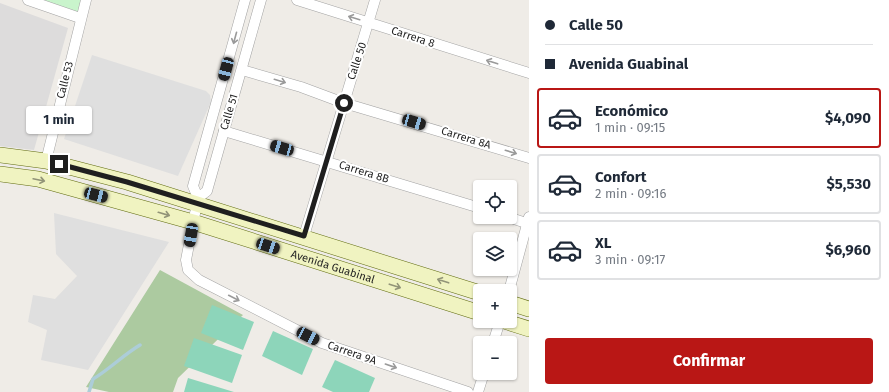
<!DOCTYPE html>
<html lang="es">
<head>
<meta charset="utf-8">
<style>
	:root { --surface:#fff; --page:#f2f2f3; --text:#1f2937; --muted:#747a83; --line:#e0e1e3; --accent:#b91715 }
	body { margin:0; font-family:"Fira Sans",sans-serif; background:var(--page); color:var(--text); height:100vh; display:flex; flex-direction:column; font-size:15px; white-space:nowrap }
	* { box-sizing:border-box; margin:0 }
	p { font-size:13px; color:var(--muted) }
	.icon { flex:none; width:22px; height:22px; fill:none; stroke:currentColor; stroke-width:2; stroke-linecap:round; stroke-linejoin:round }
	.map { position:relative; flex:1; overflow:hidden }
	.drawer { display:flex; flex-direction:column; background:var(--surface); width:360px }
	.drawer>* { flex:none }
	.guide { display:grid; align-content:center; height:88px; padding:0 16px; background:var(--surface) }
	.tools { position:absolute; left:473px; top:180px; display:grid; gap:8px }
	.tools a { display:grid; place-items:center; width:44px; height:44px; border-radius:4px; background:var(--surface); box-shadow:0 1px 3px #0004; font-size:20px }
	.end { position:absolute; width:18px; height:18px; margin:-9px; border:5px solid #1f1f1f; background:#fff; box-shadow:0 0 0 2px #fff }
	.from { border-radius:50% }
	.bubble { position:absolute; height:28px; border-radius:4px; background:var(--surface); box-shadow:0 1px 3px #0004; font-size:13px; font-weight:700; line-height:28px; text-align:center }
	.car { position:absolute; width:12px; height:24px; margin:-12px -6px; border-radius:5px; box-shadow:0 0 3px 1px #0007; background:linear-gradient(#222 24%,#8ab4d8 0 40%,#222 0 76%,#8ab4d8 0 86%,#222 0) }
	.guide b { display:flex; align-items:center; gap:14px; height:38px; font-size:15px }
	.guide b+b { border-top:1px solid var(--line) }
	.guide i { width:10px; height:10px; background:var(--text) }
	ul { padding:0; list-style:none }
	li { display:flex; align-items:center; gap:12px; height:60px; margin:0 8px 6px; padding:0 8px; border:2px solid var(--line); border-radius:4px }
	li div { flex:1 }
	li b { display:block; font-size:15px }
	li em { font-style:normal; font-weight:700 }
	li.current { border-color:var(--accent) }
	li>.icon { width:36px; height:36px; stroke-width:1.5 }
	.button { display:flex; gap:8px; margin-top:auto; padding:8px 16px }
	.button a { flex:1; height:46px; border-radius:4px; background:var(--accent); color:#fff; font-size:16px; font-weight:700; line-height:46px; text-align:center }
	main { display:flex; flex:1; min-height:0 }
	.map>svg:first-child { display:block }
	.residential { fill:#dddcdc }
	.forest { fill:#accaa0 }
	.park { fill:#c9f4cc }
	.pitch { fill:#8dd5ba }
	.parking { fill:#dfdfdf }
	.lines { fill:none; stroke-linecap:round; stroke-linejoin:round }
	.stream { stroke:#accdd8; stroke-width:3.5 }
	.street-casing { stroke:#a3a3a3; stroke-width:11 }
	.secondary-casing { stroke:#616c11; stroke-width:16 }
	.street { stroke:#fff; stroke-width:10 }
	.secondary { stroke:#f0f3c1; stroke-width:15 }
	.oneway { stroke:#9a9a9a }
	.oneway2 { stroke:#929478 }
	.route { stroke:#1f1f1f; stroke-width:5 }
	.labels { text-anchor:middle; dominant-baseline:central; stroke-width:4; stroke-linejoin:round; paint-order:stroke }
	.street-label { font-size:11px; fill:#1f1f1f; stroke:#fff }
</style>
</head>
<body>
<main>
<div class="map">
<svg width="529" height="392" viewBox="0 0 529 392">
	<rect width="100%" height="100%" fill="#efece7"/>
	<!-- residential -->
	<path class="residential" d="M 0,3 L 68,28 L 34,150 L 0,146 Z"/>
	<!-- forest -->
	<path class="forest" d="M 160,270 L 243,315 L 178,378 L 173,392 L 109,392 L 86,387 Z"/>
	<!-- park -->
	<path class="park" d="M 43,0 L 82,0 L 78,12 Z"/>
	<!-- pitch -->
	<g class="pitch">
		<path d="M 212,305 L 254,322 L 243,350 L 201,333 Z"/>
		<path d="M 273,331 L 313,349 L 302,375 L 262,356 Z"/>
		<path d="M 194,338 L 242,355 L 232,383 L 184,366 Z"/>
		<path d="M 335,360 L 375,378 L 369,392 L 333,392 L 322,387 Z"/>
		<path d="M 188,378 L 234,392 L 184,392 Z"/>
	</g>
	<!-- parking -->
	<g class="parking">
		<path d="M 92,55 L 206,91 L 210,95 L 211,102 L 178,176 L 64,139 Z"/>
		<path d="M 54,213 L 169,242 L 88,370 L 41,360 L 47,330 L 28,322 L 33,295 L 55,299 L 77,276 L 56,254 Z"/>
	</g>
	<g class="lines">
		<!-- stream -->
		<path class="stream" d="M 89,392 L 93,379 C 110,369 123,355 140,345"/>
		<defs>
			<g id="street">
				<path d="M 28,0 L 80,18"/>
				<path d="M 245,0 L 193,186 L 198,198 L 186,260 L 188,270 L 199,280 L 322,343 L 468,392"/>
				<path d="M 297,0 L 529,73"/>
				<path d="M 242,70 L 301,87 L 344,103 L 529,158"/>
				<path d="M 224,131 L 480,208"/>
				<path d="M 46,161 L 86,0"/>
				<path d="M 198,198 L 207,191 L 261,0"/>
				<path d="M 508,217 L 529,224"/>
				<path d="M 304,236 L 375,0"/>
				<path d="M 509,291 L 529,217"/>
				<path d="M 493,343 L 500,321"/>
				<path d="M 478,392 L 484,373"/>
			</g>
			<g id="secondary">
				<path d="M 0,155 L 46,161 L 127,182 L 480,293"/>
				<path id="s1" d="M 0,174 L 38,179 L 193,222 L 480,313"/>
				<path d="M 510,303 L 529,309"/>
				<path d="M 504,321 L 529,329"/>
			</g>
		</defs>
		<!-- street casing -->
		<use href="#street" class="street-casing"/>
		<!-- secondary casing -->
		<use href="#secondary" class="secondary-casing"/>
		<!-- street -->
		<use href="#street" class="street"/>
		<!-- secondary -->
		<use href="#secondary" class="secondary"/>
	</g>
	<!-- one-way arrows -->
	<defs><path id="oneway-shaft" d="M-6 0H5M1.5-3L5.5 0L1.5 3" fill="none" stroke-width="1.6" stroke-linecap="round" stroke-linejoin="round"/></defs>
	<g class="oneway">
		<use href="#oneway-shaft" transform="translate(354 18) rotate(-163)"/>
		<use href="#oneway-shaft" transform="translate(235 38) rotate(105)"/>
		<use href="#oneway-shaft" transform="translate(492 62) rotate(-162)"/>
		<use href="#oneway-shaft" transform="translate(280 81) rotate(17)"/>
		<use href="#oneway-shaft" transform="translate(511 152) rotate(17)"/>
		<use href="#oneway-shaft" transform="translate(234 298) rotate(27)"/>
		<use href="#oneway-shaft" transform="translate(391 366) rotate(19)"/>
	</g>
	<g class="oneway2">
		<use href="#oneway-shaft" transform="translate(39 180) rotate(12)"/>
		<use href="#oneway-shaft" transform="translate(164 214) rotate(16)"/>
		<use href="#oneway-shaft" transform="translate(443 281) rotate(-162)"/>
		<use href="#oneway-shaft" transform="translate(395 286) rotate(18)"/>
	</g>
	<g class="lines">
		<!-- route -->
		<path class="route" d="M 59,164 L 127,182 L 304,236 L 344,103"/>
	</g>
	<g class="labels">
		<!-- street labels -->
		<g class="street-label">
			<text transform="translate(413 37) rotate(18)">Carrera 8</text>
			<text transform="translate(357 61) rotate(-72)">Calle 50</text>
			<text transform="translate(65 80) rotate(-76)">Calle 53</text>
			<text transform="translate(229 112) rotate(-73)">Calle 51</text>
			<text transform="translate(466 138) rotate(17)">Carrera 8A</text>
			<text transform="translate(364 172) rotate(17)">Carrera 8B</text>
			<text stroke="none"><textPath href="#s1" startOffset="346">Avenida Guabinal</textPath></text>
			<text transform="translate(352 353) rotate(19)">Carrera 9A</text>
		</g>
	</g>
</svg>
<div class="tools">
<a><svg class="icon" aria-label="locate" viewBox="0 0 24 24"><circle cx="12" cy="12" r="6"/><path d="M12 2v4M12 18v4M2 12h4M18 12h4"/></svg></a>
<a><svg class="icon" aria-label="layers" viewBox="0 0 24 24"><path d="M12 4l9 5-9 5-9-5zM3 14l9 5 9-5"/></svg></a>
<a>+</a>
<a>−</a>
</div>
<i class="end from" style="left:344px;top:103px"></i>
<i class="end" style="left:59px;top:164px"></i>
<div class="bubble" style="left:26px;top:106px;width:66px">1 min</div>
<i class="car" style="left:226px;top:69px;rotate:195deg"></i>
<i class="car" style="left:414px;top:122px;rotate:106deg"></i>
<i class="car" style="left:282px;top:148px;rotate:286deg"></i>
<i class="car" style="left:96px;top:195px;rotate:105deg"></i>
<i class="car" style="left:191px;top:235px;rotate:190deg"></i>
<i class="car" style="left:268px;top:246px;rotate:108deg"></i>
<i class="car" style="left:308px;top:336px;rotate:117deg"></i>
</div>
<section class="drawer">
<div class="guide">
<b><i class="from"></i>Calle 50</b>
<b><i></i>Avenida Guabinal</b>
</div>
<ul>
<li class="current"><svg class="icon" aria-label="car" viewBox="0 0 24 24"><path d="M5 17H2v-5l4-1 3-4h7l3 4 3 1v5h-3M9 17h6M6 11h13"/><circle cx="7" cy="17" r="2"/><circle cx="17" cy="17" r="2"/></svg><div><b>Económico</b><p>1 min · 09:15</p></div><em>$4,090</em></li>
<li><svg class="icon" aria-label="car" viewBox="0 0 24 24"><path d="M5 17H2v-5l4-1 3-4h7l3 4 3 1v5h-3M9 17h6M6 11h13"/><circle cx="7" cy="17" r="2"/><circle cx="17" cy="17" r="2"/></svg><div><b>Confort</b><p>2 min · 09:16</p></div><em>$5,530</em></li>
<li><svg class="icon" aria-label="car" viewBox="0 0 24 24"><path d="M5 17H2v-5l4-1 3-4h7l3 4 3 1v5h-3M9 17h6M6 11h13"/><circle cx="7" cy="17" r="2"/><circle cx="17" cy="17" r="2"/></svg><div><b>XL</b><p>3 min · 09:17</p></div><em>$6,960</em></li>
</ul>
<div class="button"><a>Confirmar</a></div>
</section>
</main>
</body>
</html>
